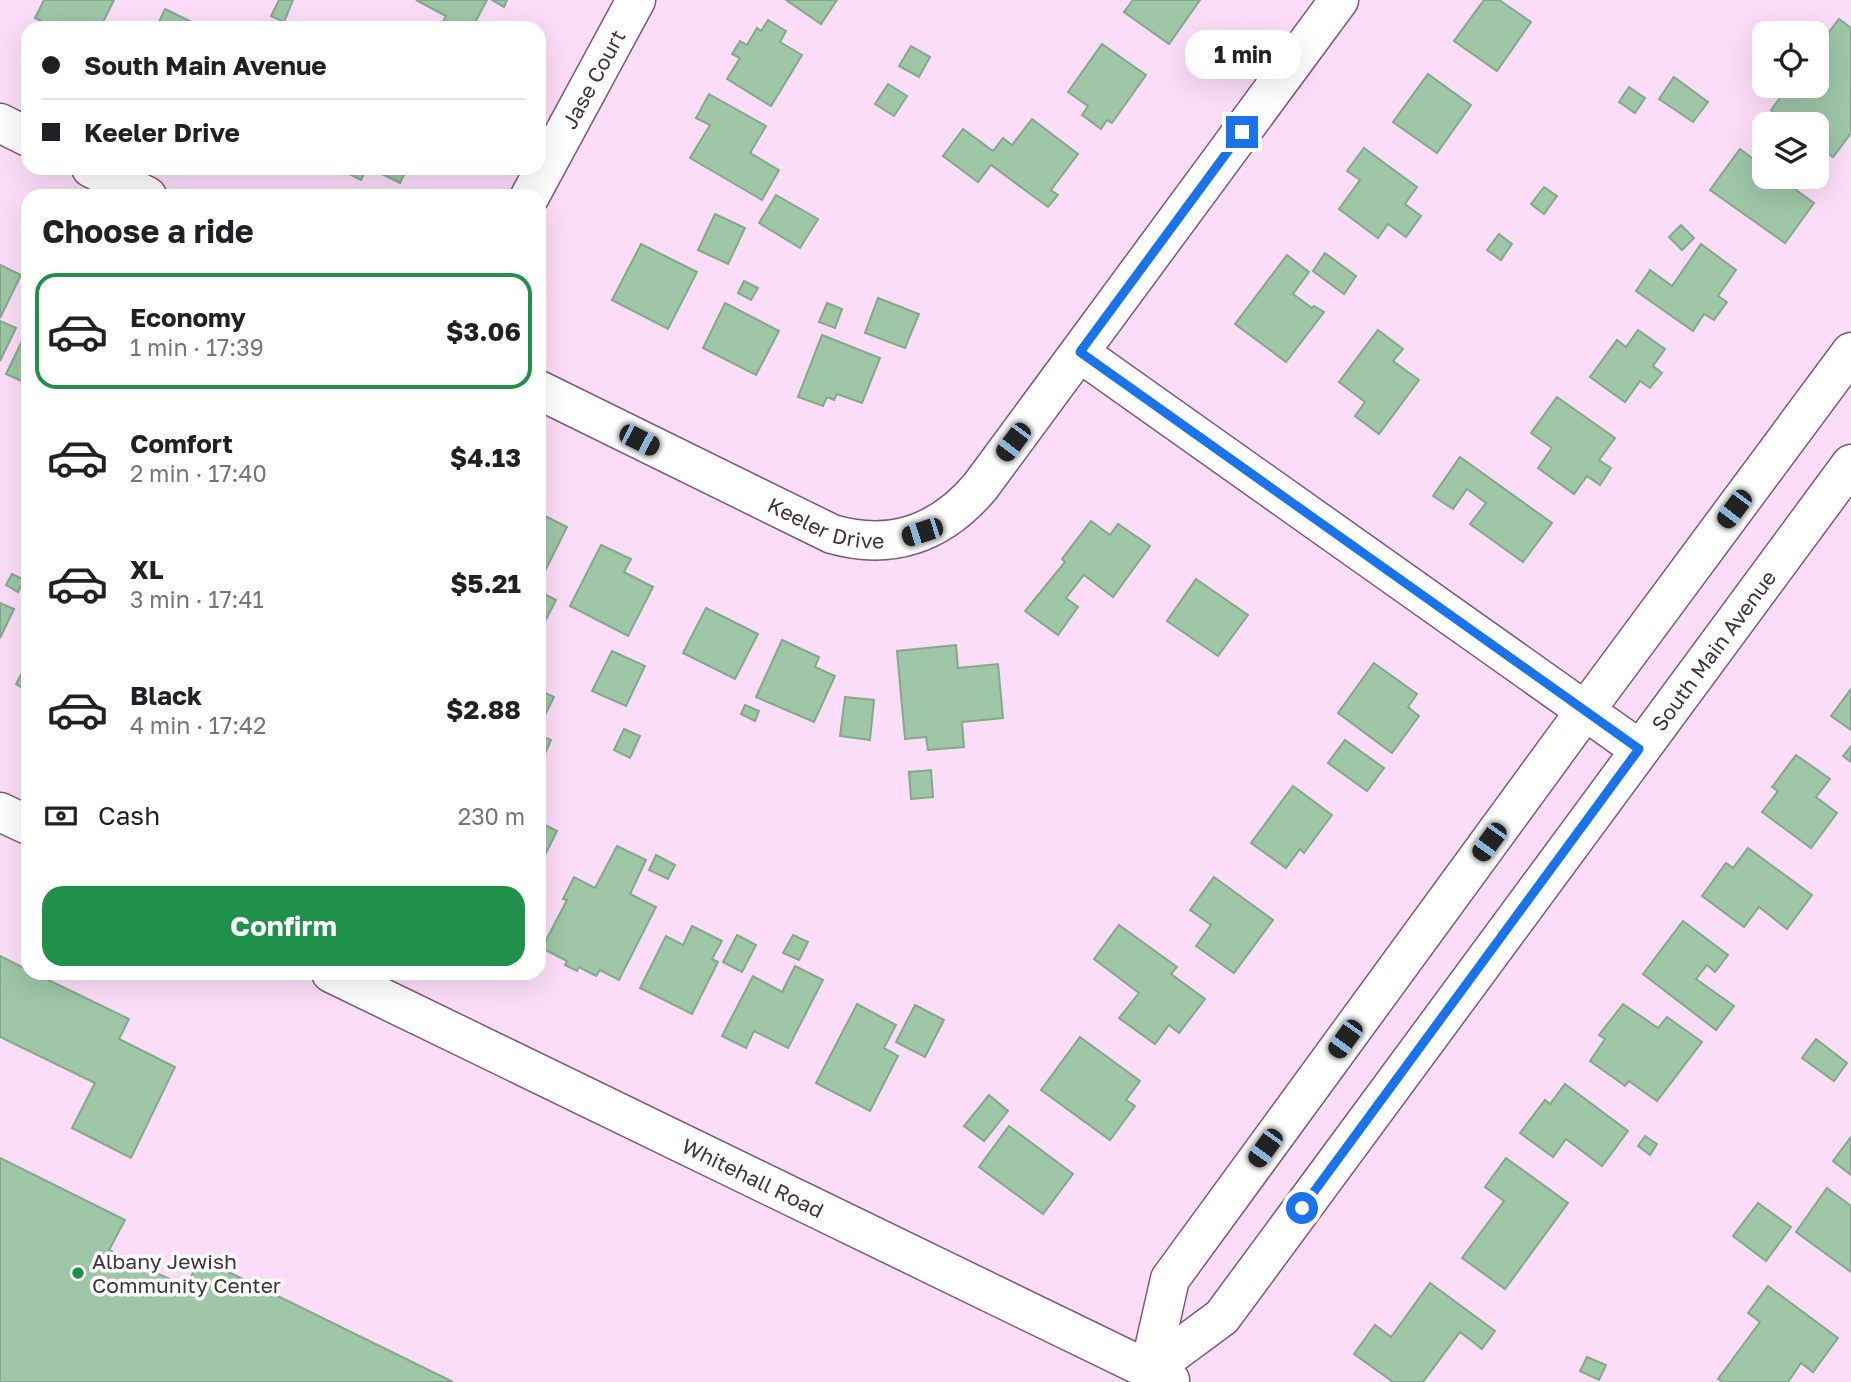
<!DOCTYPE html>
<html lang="en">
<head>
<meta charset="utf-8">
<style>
	:root { --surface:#fff; --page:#f6f6f6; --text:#202124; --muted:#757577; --line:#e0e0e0; --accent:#1f914b }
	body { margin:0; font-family:"Golos Text",sans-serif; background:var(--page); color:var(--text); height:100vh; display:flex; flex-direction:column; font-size:26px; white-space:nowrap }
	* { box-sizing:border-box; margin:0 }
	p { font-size:23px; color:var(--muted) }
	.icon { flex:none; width:38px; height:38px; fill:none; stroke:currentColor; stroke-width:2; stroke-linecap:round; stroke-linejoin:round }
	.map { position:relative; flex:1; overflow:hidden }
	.sheet { position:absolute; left:21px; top:189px; width:525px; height:791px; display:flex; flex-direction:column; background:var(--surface); border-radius:21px; box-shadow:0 7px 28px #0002 }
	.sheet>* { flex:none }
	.hud { position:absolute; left:21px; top:21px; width:525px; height:154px; border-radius:21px; box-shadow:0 7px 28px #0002; display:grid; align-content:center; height:154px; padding:0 21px; background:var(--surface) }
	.buttons { position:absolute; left:1752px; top:21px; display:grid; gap:14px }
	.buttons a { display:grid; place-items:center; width:77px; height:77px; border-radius:14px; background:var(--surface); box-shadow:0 7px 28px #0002; font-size:35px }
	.end { position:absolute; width:32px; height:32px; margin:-16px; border:9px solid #1a73e8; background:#fff; box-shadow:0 0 0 4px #fff }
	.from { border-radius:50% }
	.bubble { position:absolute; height:49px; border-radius:21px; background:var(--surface); box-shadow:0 7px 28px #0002; font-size:23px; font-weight:700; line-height:49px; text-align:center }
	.car { position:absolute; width:21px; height:42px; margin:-21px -10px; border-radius:9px; box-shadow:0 0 5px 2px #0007; background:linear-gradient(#222 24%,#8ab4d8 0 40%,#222 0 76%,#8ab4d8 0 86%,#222 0) }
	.hud b { display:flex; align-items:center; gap:24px; height:66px; font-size:26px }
	.hud b+b { border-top:2px solid var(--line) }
	.hud i { width:18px; height:18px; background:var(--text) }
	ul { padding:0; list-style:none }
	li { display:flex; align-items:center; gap:21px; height:116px; margin:0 14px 10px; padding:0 7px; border:4px solid transparent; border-radius:21px }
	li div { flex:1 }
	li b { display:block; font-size:26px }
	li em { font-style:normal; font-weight:700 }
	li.current { border-color:var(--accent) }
	li>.icon { width:63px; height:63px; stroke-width:1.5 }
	h2 { padding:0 21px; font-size:32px; line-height:84px }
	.pay { display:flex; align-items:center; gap:18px; height:77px; padding:0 21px; font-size:26px }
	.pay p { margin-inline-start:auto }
	.button { display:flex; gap:14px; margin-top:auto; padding:14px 21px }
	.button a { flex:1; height:80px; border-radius:21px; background:var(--accent); color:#fff; font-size:28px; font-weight:700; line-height:80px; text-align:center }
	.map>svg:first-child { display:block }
	.building { fill:#9ec6a7; stroke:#83a98b; stroke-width:2 }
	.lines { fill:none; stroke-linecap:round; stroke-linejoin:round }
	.minor-casing { stroke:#7b5a76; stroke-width:41 }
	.minor { stroke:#fff; stroke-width:38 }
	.route { stroke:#1a73e8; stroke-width:9 }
	.poi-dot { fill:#1f914b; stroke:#fff; stroke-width:2.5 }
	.labels { text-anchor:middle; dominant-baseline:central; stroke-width:7; stroke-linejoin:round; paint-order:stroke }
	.street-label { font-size:21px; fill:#40313d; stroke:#fff }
	.poi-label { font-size:21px; fill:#40313d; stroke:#fff; text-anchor:start }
</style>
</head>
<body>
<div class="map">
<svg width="1851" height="1382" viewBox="0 0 1851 1382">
	<rect width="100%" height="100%" fill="#fcddf8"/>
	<!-- building -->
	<g class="building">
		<path d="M 44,0 L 114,0 L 100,28 L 55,28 L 35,18 Z"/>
		<path d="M 279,0 L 293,0 L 284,22 L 271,16 Z"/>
		<path d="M 416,0 L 487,0 L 472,28 L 440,28 L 446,16 Z"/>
		<path d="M 492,0 L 507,0 L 504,7 Z"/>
		<path d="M 786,0 L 837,0 L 821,24 Z"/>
		<path d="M 1133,0 L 1200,0 L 1169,44 L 1124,12 Z"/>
		<path d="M 1484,0 L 1499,0 L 1531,22 L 1497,71 L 1454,41 Z"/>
		<path d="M 165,9 L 204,28 L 156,28 Z"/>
		<path d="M 1839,19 L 1851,28 L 1851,133 L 1833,157 L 1816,144 L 1816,124 L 1789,124 L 1771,110 L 1789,86 L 1816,86 L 1816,49 Z"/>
		<path d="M 768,20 L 786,31 L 780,42 L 802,55 L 771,106 L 727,79 L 740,58 L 732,54 L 740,41 L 747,45 L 757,28 L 761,31 Z"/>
		<path d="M 1102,44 L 1146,75 L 1112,123 L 1107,120 L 1101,129 L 1082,115 L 1088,106 L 1068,92 Z"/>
		<path d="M 911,46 L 930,57 L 919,77 L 899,66 Z"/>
		<path d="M 1428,74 L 1471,105 L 1437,153 L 1393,122 Z"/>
		<path d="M 1674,77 L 1708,102 L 1693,122 L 1659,99 Z"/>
		<path d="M 888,84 L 907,96 L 894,116 L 875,104 Z"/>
		<path d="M 1629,87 L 1645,98 L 1635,113 L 1619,102 Z"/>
		<path d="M 709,94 L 766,126 L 750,153 L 779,170 L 762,200 L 690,158 L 710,125 L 696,118 Z"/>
		<path d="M 1032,119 L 1078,154 L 1051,190 L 1058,195 L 1048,207 L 991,165 L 978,182 L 943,156 L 963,129 L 993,151 L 1003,138 L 1012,145 Z"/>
		<path d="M 1364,148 L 1417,187 L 1405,204 L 1421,216 L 1406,237 L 1388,224 L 1378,238 L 1339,209 L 1360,180 L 1347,171 Z"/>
		<path d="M 1740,149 L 1764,167 L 1764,177 L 1778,177 L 1814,203 L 1785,243 L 1710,190 Z"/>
		<path d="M 337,168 L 367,168 L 361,180 Z"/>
		<path d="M 370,168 L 407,168 L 400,183 Z"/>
		<path d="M 1544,187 L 1557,196 L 1544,214 L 1531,204 Z"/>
		<path d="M 776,195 L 818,219 L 800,248 L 759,223 Z"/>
		<path d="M 715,214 L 745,228 L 728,264 L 698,250 Z"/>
		<path d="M 1681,225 L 1694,238 L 1682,250 L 1669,237 Z"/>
		<path d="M 1499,234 L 1512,244 L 1501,260 L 1487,250 Z"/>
		<path d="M 641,244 L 697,272 L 668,329 L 612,300 Z"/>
		<path d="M 1701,244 L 1736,270 L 1718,296 L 1727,302 L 1714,320 L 1704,314 L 1693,331 L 1636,291 L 1650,270 L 1672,286 Z"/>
		<path d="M 1325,253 L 1356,276 L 1344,294 L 1313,271 Z"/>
		<path d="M 1287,255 L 1309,272 L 1293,294 L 1312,308 L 1314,306 L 1324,312 L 1286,362 L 1235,324 Z"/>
		<path d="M 0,265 L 21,275 L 0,318 Z"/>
		<path d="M 744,281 L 758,288 L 751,300 L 738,293 Z"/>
		<path d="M 878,298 L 919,314 L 905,348 L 865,333 Z"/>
		<path d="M 725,303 L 779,331 L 756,375 L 703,348 Z"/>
		<path d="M 827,303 L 842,309 L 835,328 L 819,322 Z"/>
		<path d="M 0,321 L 16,328 L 0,361 Z"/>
		<path d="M 1378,330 L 1403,349 L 1393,361 L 1419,380 L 1379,434 L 1355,416 L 1365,402 L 1339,382 Z"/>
		<path d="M 1638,330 L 1665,349 L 1653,366 L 1662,373 L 1650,388 L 1640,381 L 1625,402 L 1590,377 L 1617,340 L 1626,347 Z"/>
		<path d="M 25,335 L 28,336 L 28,379 L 26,383 L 6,374 Z"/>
		<path d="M 822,335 L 880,358 L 862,403 L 837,394 L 834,400 L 827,397 L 823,406 L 798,397 Z"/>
		<path d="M 1557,397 L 1615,438 L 1599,460 L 1611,468 L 1600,485 L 1587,476 L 1574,494 L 1538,468 L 1552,448 L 1531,433 Z"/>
		<path d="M 1460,457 L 1552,523 L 1523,562 L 1470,524 L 1486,503 L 1467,489 L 1453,509 L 1433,496 Z"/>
		<path d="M 539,513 L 567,527 L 542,577 L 539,575 Z"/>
		<path d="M 1091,521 L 1110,535 L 1118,524 L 1150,546 L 1113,597 L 1084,575 L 1066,598 L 1078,607 L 1058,635 L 1025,611 L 1065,562 L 1062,559 Z"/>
		<path d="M 601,545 L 631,559 L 624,572 L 653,587 L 628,636 L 570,606 Z"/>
		<path d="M 12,574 L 24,580 L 18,592 L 6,585 Z"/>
		<path d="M 1196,579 L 1248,615 L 1218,656 L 1167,621 Z"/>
		<path d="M 539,591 L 556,600 L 539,633 Z"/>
		<path d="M 0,603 L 14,609 L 0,638 Z"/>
		<path d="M 706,608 L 758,634 L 735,679 L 683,653 Z"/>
		<path d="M 782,640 L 819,657 L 815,667 L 835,676 L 814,722 L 756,697 Z"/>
		<path d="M 956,645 L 958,668 L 998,664 L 1003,718 L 962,722 L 964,747 L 928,750 L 926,737 L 905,739 L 897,651 Z"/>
		<path d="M 612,651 L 645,666 L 626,706 L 592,691 Z"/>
		<path d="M 28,661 L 28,691 L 16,684 Z"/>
		<path d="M 1374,663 L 1417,694 L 1408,707 L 1419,716 L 1392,753 L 1338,713 Z"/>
		<path d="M 1851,689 L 1851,730 L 1831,716 Z"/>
		<path d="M 539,690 L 554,697 L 544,717 L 539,714 Z"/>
		<path d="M 845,697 L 874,700 L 870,740 L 840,736 Z"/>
		<path d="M 745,705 L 759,711 L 755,721 L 741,714 Z"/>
		<path d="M 624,729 L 640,736 L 630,758 L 614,750 Z"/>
		<path d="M 539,735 L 551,740 L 544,756 L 539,754 Z"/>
		<path d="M 1345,740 L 1384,768 L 1367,791 L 1328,763 Z"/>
		<path d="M 1851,746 L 1851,762 L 1843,756 Z"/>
		<path d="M 1796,755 L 1830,779 L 1816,797 L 1837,813 L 1811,848 L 1762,812 L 1778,791 L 1772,787 Z"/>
		<path d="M 931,770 L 933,797 L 911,799 L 909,772 Z"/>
		<path d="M 1293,786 L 1332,815 L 1304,853 L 1300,849 L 1286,868 L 1251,843 Z"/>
		<path d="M 539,822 L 557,831 L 539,867 Z"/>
		<path d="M 617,846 L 646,860 L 630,894 L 656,907 L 619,980 L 600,970 L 596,976 L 579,967 L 577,971 L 565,965 L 567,961 L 542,948 L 567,900 L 563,899 L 574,877 L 595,888 Z"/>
		<path d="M 1748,848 L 1812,895 L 1787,929 L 1759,907 L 1744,927 L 1702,896 L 1726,863 L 1733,868 Z"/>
		<path d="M 656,855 L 675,865 L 668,879 L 649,870 Z"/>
		<path d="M 1214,877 L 1273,920 L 1234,973 L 1196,946 L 1211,925 L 1190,910 Z"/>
		<path d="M 1683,921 L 1728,955 L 1715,972 L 1707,965 L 1696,979 L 1734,1006 L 1716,1030 L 1643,974 Z"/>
		<path d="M 1119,925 L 1177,967 L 1171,974 L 1205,999 L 1179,1033 L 1169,1025 L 1155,1044 L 1119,1018 L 1139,993 L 1094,959 Z"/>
		<path d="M 692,926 L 722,941 L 712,959 L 718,962 L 692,1014 L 640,988 L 666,936 L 683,945 Z"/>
		<path d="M 737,935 L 756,945 L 742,972 L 723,962 Z"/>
		<path d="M 793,935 L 808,942 L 799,960 L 783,953 Z"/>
		<path d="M 0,956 L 28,970 L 28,973 L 34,973 L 129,1019 L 119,1039 L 175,1067 L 131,1158 L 72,1128 L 95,1083 L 0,1037 Z"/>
		<path d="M 795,966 L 823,980 L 788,1048 L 754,1031 L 746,1048 L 722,1036 L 753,976 L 782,992 Z"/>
		<path d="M 857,1004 L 896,1025 L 884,1048 L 898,1056 L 870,1111 L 816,1083 Z"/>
		<path d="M 1623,1004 L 1658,1028 L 1667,1017 L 1702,1042 L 1657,1101 L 1629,1081 L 1625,1086 L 1590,1061 L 1605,1039 L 1599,1035 Z"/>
		<path d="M 915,1005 L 944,1020 L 925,1057 L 896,1042 Z"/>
		<path d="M 1080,1037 L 1140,1081 L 1126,1100 L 1135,1106 L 1110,1140 L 1041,1090 Z"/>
		<path d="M 1816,1039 L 1847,1063 L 1834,1081 L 1802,1058 Z"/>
		<path d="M 1565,1084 L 1628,1131 L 1602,1166 L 1566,1139 L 1553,1157 L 1520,1133 L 1545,1100 L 1550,1104 Z"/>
		<path d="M 989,1095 L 1008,1111 L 984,1141 L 964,1126 Z"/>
		<path d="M 1009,1126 L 1073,1174 L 1043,1214 L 979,1167 Z"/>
		<path d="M 1645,1136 L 1657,1144 L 1650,1155 L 1638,1146 Z"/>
		<path d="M 1851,1137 L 1851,1175 L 1833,1161 Z"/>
		<path d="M 0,1158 L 125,1220 L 109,1250 L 186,1287 L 200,1258 L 453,1382 L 0,1382 Z"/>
		<path d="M 1506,1158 L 1568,1203 L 1505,1289 L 1462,1258 L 1504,1201 L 1485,1187 Z"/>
		<path d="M 1827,1188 L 1851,1206 L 1851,1272 L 1796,1232 Z"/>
		<path d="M 1758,1203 L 1791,1227 L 1766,1261 L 1733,1236 Z"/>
		<path d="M 1430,1283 L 1495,1331 L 1482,1349 L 1460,1332 L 1423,1382 L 1393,1382 L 1354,1354 L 1375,1325 L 1391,1337 Z"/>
		<path d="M 1768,1286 L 1838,1338 L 1813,1372 L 1801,1363 L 1788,1382 L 1723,1382 L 1718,1379 L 1760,1322 L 1748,1313 Z"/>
		<path d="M 1587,1357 L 1606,1365 L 1599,1380 L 1580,1371 Z"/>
	</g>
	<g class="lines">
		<defs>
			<g id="minor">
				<path d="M 0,123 L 28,137"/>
				<path d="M 91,168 L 147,196"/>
				<path id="s1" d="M 530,196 L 636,0"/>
				<path d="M 1080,353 L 1639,749"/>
				<path id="s2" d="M 539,390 L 832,534 C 891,551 940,534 980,487 L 1339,0"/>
				<path d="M 0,812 L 28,825"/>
				<path id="s3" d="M 331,973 L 1170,1380"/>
				<path d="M 1149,1371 L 1170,1279 L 1585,711 L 1851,352"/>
				<path id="s4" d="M 1149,1371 L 1222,1317 L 1851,464"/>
			</g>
		</defs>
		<!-- minor casing -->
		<use href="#minor" class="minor-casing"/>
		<!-- minor -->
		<use href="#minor" class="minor"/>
	</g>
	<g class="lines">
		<!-- route -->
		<path class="route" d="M 1242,132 L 1080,352 L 1639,749 L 1302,1208"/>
	</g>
	<!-- markers -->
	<circle class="poi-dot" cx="78" cy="1273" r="7"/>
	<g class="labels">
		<!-- street labels -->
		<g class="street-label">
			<text stroke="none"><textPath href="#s1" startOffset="133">Jase Court</textPath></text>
			<text stroke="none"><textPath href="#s2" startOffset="318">Keeler Drive</textPath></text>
			<text stroke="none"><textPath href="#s4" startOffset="919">South Main Avenue</textPath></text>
			<text stroke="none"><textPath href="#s3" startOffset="469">Whitehall Road</textPath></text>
		</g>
		<!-- poi labels -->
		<g class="poi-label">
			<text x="92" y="1261">Albany Jewish<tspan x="92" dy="24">Community Center</tspan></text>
		</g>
	</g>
</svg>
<div class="buttons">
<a><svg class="icon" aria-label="locate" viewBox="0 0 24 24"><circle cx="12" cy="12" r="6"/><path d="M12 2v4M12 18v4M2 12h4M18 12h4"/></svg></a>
<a><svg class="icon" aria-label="layers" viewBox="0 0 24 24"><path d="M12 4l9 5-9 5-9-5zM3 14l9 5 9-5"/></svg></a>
</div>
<i class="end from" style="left:1302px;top:1208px"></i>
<i class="end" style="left:1242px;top:132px"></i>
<div class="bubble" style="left:1185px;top:30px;width:116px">1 min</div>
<i class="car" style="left:639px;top:440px;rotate:117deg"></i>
<i class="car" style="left:1013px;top:442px;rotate:217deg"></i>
<i class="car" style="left:1734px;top:509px;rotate:217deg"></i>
<i class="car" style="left:922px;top:532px;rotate:252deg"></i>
<i class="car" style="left:1489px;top:842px;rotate:216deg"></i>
<i class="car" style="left:1345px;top:1039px;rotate:216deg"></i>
<i class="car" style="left:1265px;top:1148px;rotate:216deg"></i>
<div class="hud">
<b><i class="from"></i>South Main Avenue</b>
<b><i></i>Keeler Drive</b>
</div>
<section class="sheet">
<h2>Choose a ride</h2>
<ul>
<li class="current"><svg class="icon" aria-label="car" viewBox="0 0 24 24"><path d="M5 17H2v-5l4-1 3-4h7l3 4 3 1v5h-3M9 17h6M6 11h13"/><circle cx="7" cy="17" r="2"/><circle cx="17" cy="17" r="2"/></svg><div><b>Economy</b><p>1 min · 17:39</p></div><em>$3.06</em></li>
<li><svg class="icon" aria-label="car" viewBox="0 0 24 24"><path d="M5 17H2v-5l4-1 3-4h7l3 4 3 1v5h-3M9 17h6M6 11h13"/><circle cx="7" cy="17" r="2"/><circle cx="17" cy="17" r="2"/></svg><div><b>Comfort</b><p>2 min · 17:40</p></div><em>$4.13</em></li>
<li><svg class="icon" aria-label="car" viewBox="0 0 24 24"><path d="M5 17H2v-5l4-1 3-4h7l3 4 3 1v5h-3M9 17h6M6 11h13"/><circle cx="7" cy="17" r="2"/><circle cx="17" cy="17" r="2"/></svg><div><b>XL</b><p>3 min · 17:41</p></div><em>$5.21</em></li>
<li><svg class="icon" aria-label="car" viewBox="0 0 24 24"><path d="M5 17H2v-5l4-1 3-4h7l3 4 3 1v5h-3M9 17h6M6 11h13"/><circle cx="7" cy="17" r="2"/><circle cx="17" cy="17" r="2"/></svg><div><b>Black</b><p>4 min · 17:42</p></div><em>$2.88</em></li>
</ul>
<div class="pay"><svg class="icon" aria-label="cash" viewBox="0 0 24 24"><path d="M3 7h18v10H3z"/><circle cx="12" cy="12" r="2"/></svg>Cash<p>230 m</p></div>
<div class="button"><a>Confirm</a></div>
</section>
</div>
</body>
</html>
